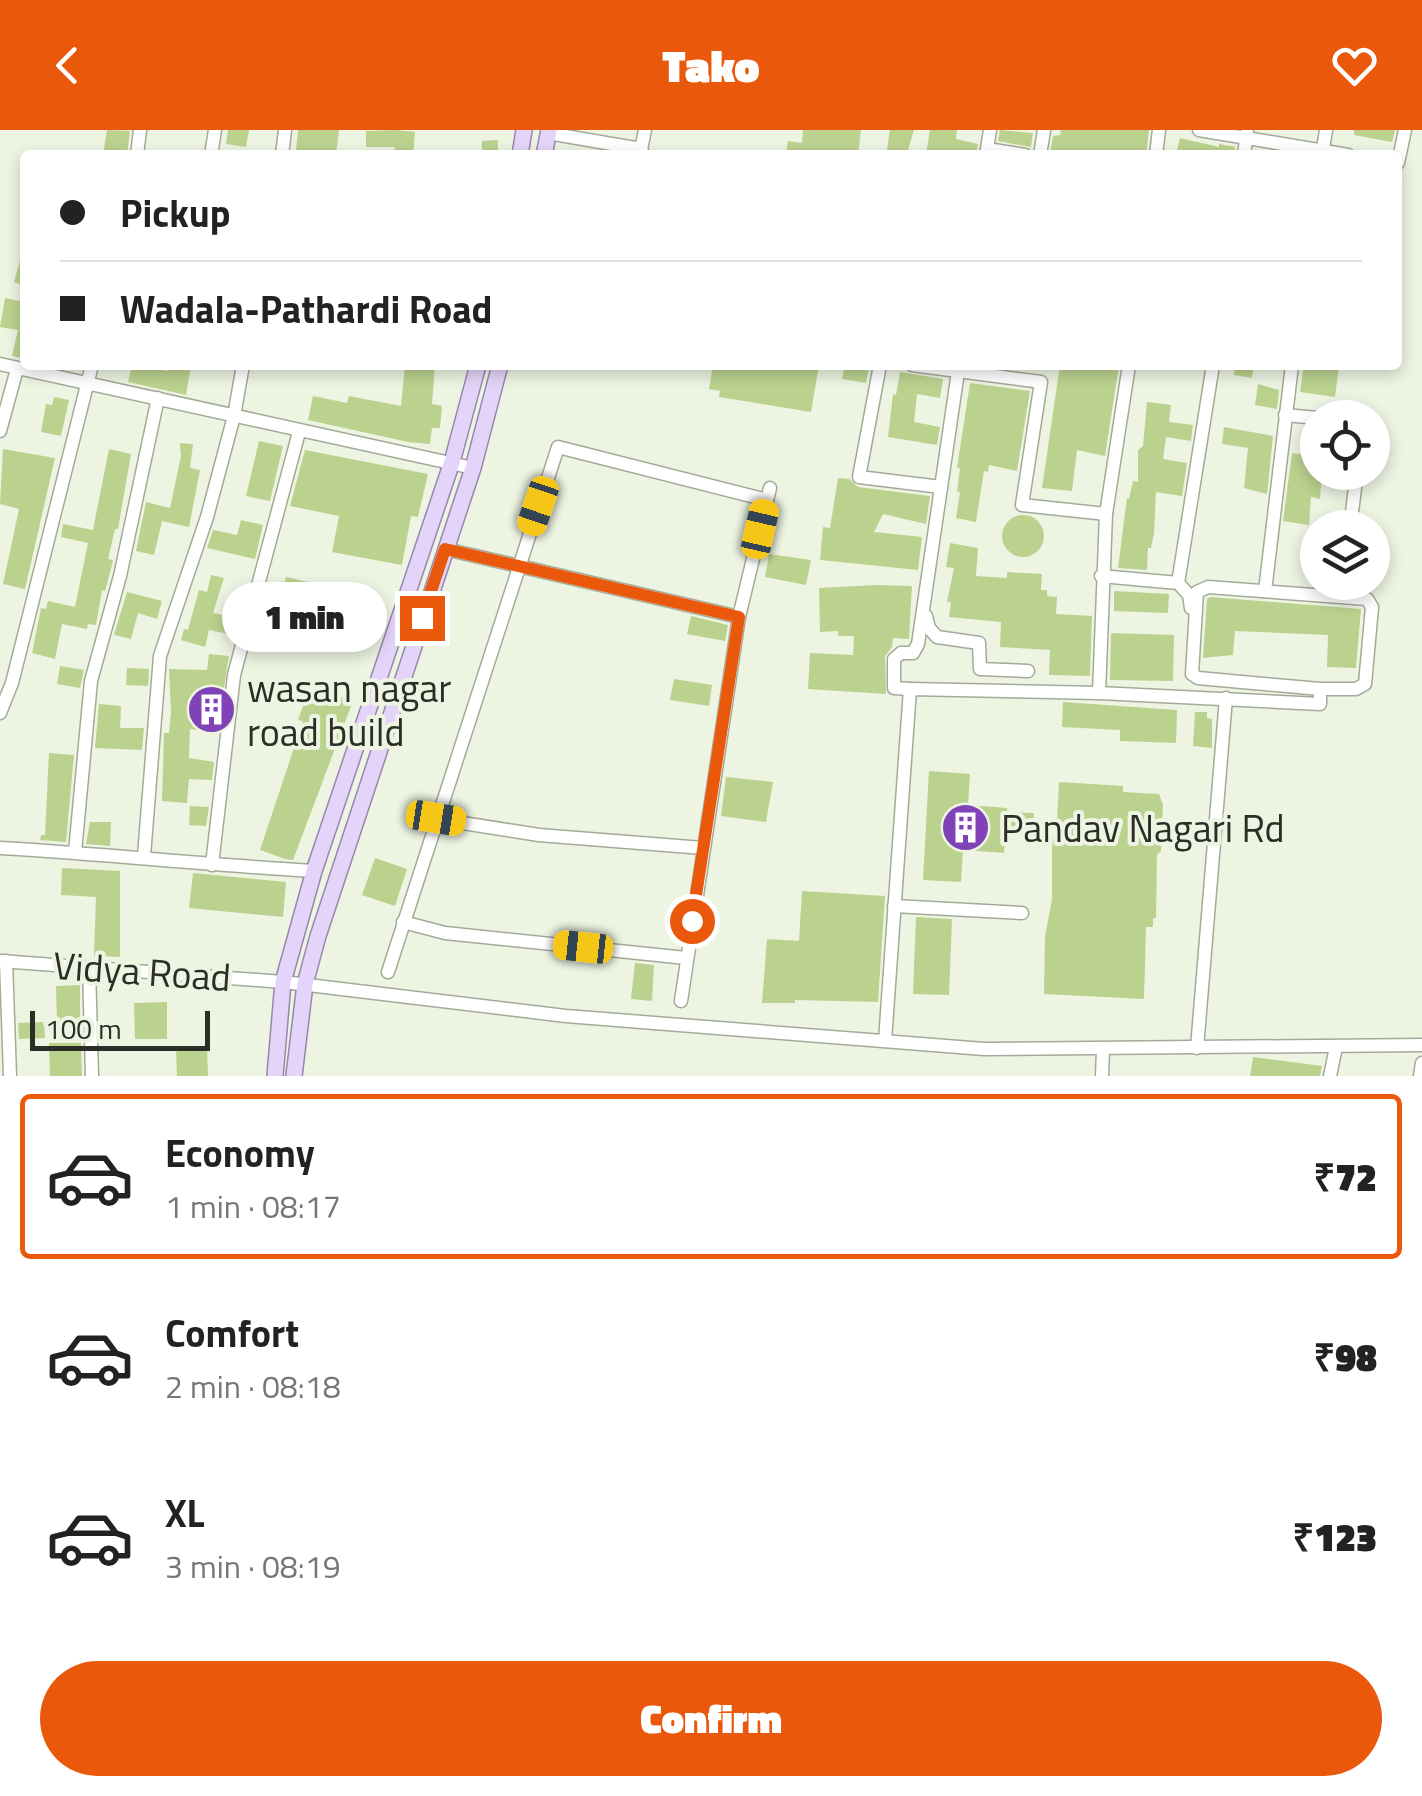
<!DOCTYPE html>
<html lang="en">
<head>
<meta charset="utf-8">
<style>
	:root { --surface:#fff; --page:#f6f6f6; --text:#222; --muted:#767676; --line:#e0e0e0; --accent:#ea580c }
	body { margin:0; font-family:"Titillium Web",sans-serif; background:var(--page); color:var(--text); height:100vh; display:flex; flex-direction:column; font-size:38px; white-space:nowrap }
	* { box-sizing:border-box; margin:0 }
	p { font-size:32px; color:var(--muted) }
	.icon { flex:none; width:55px; height:55px; fill:none; stroke:currentColor; stroke-width:2; stroke-linecap:round; stroke-linejoin:round }
	.map { position:relative; height:946px; overflow:hidden }
	.side { display:flex; flex-direction:column; background:var(--surface); flex:1 }
	.side>* { flex:none }
	.hud { position:absolute; left:20px; top:20px; width:1382px; height:220px; border-radius:10px; box-shadow:0 5px 15px #0003; display:grid; align-content:center; height:220px; padding:0 40px; background:var(--surface) }
	.buttons { position:absolute; left:1300px; top:270px; display:grid; gap:20px }
	.buttons a { display:grid; place-items:center; width:90px; height:90px; border-radius:50%; background:var(--surface); box-shadow:0 5px 15px #0003; font-size:50px }
	.scale { position:absolute; left:30px; bottom:25px; width:180px; box-sizing:border-box; padding-left:10px; border:5px solid #2b2e27; border-top:0; font-size:28px; line-height:35px; white-space:nowrap; color:#2b2e27; -webkit-text-stroke:8px #edf4e2; paint-order:stroke }
	.end { position:absolute; width:45px; height:45px; margin:-22px; border:12px solid #ea580c; background:#fff; box-shadow:0 0 0 5px #fff }
	.from { border-radius:50% }
	.bubble { position:absolute; height:70px; border-radius:35px; background:var(--surface); box-shadow:0 5px 15px #0003; font-size:32px; font-weight:800; line-height:70px; text-align:center }
	.car { position:absolute; width:30px; height:60px; margin:-30px -15px; border-radius:12px; box-shadow:0 0 8px 2px #0007; background:linear-gradient(#f5c518 24%,#345 0 40%,#f5c518 0 76%,#345 0 86%,#f5c518 0) }
	.hud b { display:flex; align-items:center; gap:35px; height:95px; font-size:38px }
	.hud b+b { border-top:2px solid var(--line) }
	.hud i { width:25px; height:25px; background:var(--text) }
	ul { padding:18px 0 0; list-style:none }
	li { display:flex; align-items:center; gap:30px; height:165px; margin:0 20px 15px; padding:0 20px; border:5px solid transparent; border-radius:10px }
	li div { flex:1 }
	li b { display:block; font-size:38px }
	li em { font-style:normal; font-weight:800 }
	li.active { border-color:var(--accent) }
	li>.icon { width:90px; height:90px; stroke-width:1.5 }
	.button { display:flex; gap:20px; margin-top:auto; padding:20px 40px }
	.button a { flex:1; height:115px; border-radius:60px; background:var(--accent); color:#fff; font-size:40px; font-weight:800; line-height:115px; text-align:center }
	header { display:flex; justify-content:space-between; align-items:center; height:130px; padding:0 40px; background:var(--accent); color:#fff; font-size:45px; font-weight:800 }
	.map>svg:first-child { display:block }
	.building { fill:#bbd28f }
	.lines { fill:none; stroke-linecap:round; stroke-linejoin:round }
	.minor-casing { stroke:#a4aa99; stroke-width:15 }
	.major-casing { stroke:#9887ad; stroke-width:18 }
	.minor { stroke:#fff; stroke-width:12 }
	.major { stroke:#e5d4f9; stroke-width:15 }
	.route { stroke:#ea580c; stroke-width:12 }
	.labels { text-anchor:middle; dominant-baseline:central; stroke-width:8; stroke-linejoin:round; paint-order:stroke }
	.poi-label { font-size:38px; fill:#2b2e27; stroke:#edf4e2; text-anchor:start }
	.street-label { font-size:38px; fill:#2b2e27; stroke:#edf4e2 }
</style>
</head>
<body>
<header><svg class="icon" aria-label="back" viewBox="0 0 24 24"><path d="M15 5l-7 7 7 7"/></svg>Tako<svg class="icon" aria-label="heart" viewBox="0 0 24 24"><path d="M12 20l-8-8c-3-5 5-10 8-4 3-6 11-1 8 4z"/></svg></header>
<div class="map">
<svg width="1422" height="946" viewBox="0 0 1422 946">
	<rect width="100%" height="100%" fill="#edf4e2"/>
	<!-- building -->
	<g class="building">
		<path d="M 107,0 L 130,1 L 127,25 L 103,25 Z"/>
		<path d="M 228,0 L 249,0 L 246,17 L 226,14 Z"/>
		<path d="M 298,0 L 339,0 L 336,24 L 296,20 Z"/>
		<path d="M 396,0 L 415,2 L 413,25 L 394,25 L 395,17 L 366,17 L 366,1 Z"/>
		<path d="M 803,0 L 861,0 L 858,25 L 786,25 L 788,11 L 802,13 Z"/>
		<path d="M 890,0 L 914,0 L 907,23 L 887,20 Z"/>
		<path d="M 930,0 L 957,0 L 956,9 L 978,14 L 976,25 L 926,25 Z"/>
		<path d="M 1000,0 L 1033,3 L 1031,17 L 998,11 Z"/>
		<path d="M 1061,0 L 1149,0 L 1146,25 L 1050,24 L 1053,6 L 1060,5 Z"/>
		<path d="M 1354,0 L 1395,0 L 1392,12 L 1354,5 Z"/>
		<path d="M 1180,8 L 1219,17 L 1219,14 L 1235,17 L 1234,25 L 1183,25 L 1184,21 L 1177,20 Z"/>
		<path d="M 498,10 L 498,25 L 482,25 L 482,11 Z"/>
		<path d="M 22,123 L 25,123 L 25,156 L 14,152 Z"/>
		<path d="M 5,168 L 25,172 L 25,229 L 12,226 L 18,200 L 0,197 Z"/>
		<path d="M 132,235 L 168,241 L 169,235 L 191,235 L 186,265 L 128,252 Z"/>
		<path d="M 405,235 L 435,235 L 432,274 L 442,276 L 440,298 L 432,298 L 430,314 L 408,312 L 308,290 L 313,266 L 347,273 L 349,266 L 401,276 Z"/>
		<path d="M 713,235 L 819,235 L 811,282 L 719,267 L 720,261 L 709,259 Z"/>
		<path d="M 845,235 L 869,237 L 866,253 L 842,249 Z"/>
		<path d="M 1060,235 L 1119,235 L 1105,326 L 1077,320 L 1072,361 L 1042,358 Z"/>
		<path d="M 1235,235 L 1254,235 L 1252,248 L 1234,245 Z"/>
		<path d="M 1304,235 L 1339,235 L 1335,267 L 1300,262 Z"/>
		<path d="M 900,242 L 943,249 L 940,268 L 917,264 L 914,292 L 940,297 L 937,315 L 888,307 L 893,264 L 896,265 Z"/>
		<path d="M 970,253 L 1030,261 L 1017,341 L 989,335 L 988,342 L 984,341 L 976,392 L 956,388 L 960,362 L 957,362 L 960,338 L 957,338 Z"/>
		<path d="M 1258,254 L 1279,260 L 1277,279 L 1255,275 Z"/>
		<path d="M 54,267 L 69,270 L 61,306 L 41,302 L 46,274 L 52,275 Z"/>
		<path d="M 1147,272 L 1171,275 L 1169,292 L 1193,295 L 1191,311 L 1166,307 L 1163,329 L 1187,333 L 1182,366 L 1156,362 L 1154,404 L 1151,418 L 1148,418 L 1147,440 L 1118,438 L 1127,368 L 1129,369 L 1133,351 L 1138,352 L 1138,320 L 1143,316 Z"/>
		<path d="M 1224,297 L 1273,306 L 1267,364 L 1244,358 L 1248,318 L 1222,314 Z"/>
		<path d="M 259,311 L 283,316 L 270,371 L 246,366 Z"/>
		<path d="M 180,313 L 193,314 L 190,338 L 200,340 L 189,397 L 162,391 L 154,425 L 136,421 L 146,372 L 170,378 L 181,326 Z"/>
		<path d="M 3,319 L 55,328 L 25,459 L 3,454 L 19,379 L 0,374 Z"/>
		<path d="M 109,319 L 131,324 L 118,399 L 115,399 L 108,429 L 113,430 L 111,439 L 105,461 L 102,460 L 96,495 L 88,494 L 87,499 L 62,494 L 55,529 L 32,523 L 41,478 L 46,479 L 48,471 L 75,477 L 88,413 L 61,407 L 63,394 L 93,400 Z"/>
		<path d="M 305,320 L 428,344 L 418,387 L 411,386 L 402,435 L 332,422 L 339,386 L 290,376 Z"/>
		<path d="M 1292,323 L 1318,327 L 1318,342 L 1322,342 L 1320,369 L 1311,367 L 1309,395 L 1283,391 Z"/>
		<path d="M 838,348 L 849,349 L 858,357 L 930,366 L 926,394 L 883,384 L 874,402 L 922,407 L 918,440 L 820,430 L 823,397 L 830,398 Z"/>
		<circle cx="1023" cy="406" r="21"/>
		<path d="M 241,390 L 263,395 L 255,429 L 207,418 L 213,400 L 237,405 Z"/>
		<path d="M 950,413 L 978,418 L 976,446 L 1007,448 L 1007,442 L 1042,444 L 1041,460 L 1047,460 L 1047,466 L 1057,467 L 1056,484 L 1092,486 L 1090,546 L 1049,545 L 1050,520 L 1000,517 L 1001,492 L 949,487 L 951,472 L 947,472 L 954,438 L 946,437 Z"/>
		<path d="M 769,424 L 811,430 L 806,455 L 765,447 Z"/>
		<path d="M 211,445 L 224,448 L 213,483 L 239,488 L 234,505 L 209,500 L 205,517 L 181,510 L 184,499 L 188,500 L 199,460 L 207,462 Z"/>
		<path d="M 286,447 L 321,455 L 316,475 L 310,474 L 308,483 L 290,478 L 293,463 L 283,460 Z"/>
		<path d="M 875,455 L 912,456 L 909,509 L 893,508 L 892,517 L 885,526 L 886,564 L 808,559 L 810,523 L 853,525 L 854,506 L 838,506 L 838,501 L 820,502 L 819,458 Z"/>
		<path d="M 1114,461 L 1169,464 L 1168,483 L 1114,481 Z"/>
		<path d="M 127,462 L 162,471 L 157,489 L 138,483 L 131,509 L 114,505 Z"/>
		<path d="M 1210,467 L 1361,479 L 1356,538 L 1327,537 L 1328,505 L 1235,501 L 1233,525 L 1203,528 L 1207,469 Z"/>
		<path d="M 691,486 L 728,495 L 725,511 L 687,504 Z"/>
		<path d="M 1111,503 L 1174,505 L 1173,551 L 1110,550 Z"/>
		<path d="M 209,524 L 229,526 L 217,602 L 190,599 L 189,628 L 214,632 L 212,650 L 189,649 L 187,673 L 162,671 L 164,603 L 169,603 L 171,582 L 169,539 L 207,540 Z"/>
		<path d="M 60,536 L 84,540 L 80,558 L 57,554 Z"/>
		<path d="M 127,538 L 149,539 L 148,556 L 126,555 Z"/>
		<path d="M 674,549 L 712,555 L 709,576 L 670,570 Z"/>
		<path d="M 307,565 L 335,574 L 338,566 L 353,571 L 293,730 L 285,729 L 260,720 L 303,591 L 298,590 Z"/>
		<path d="M 1063,572 L 1177,580 L 1176,613 L 1120,611 L 1120,600 L 1062,597 Z"/>
		<path d="M 99,574 L 121,576 L 120,598 L 144,598 L 142,620 L 95,618 Z"/>
		<path d="M 1195,582 L 1207,582 L 1207,588 L 1212,589 L 1212,618 L 1193,616 Z"/>
		<path d="M 49,623 L 74,625 L 66,712 L 40,710 L 41,705 L 45,705 Z"/>
		<path d="M 929,641 L 970,644 L 968,675 L 1007,678 L 1007,682 L 1034,683 L 1033,700 L 1006,699 L 1004,723 L 963,720 L 961,752 L 923,750 Z"/>
		<path d="M 726,647 L 773,652 L 766,692 L 721,686 Z"/>
		<path d="M 1059,652 L 1123,656 L 1123,662 L 1159,664 L 1163,675 L 1161,721 L 1157,725 L 1156,788 L 1153,788 L 1153,797 L 1146,797 L 1144,869 L 1044,864 L 1045,807 L 1052,769 L 1052,720 L 1053,708 L 1056,707 Z"/>
		<path d="M 190,676 L 209,677 L 206,696 L 189,695 Z"/>
		<path d="M 90,692 L 111,692 L 110,716 L 86,714 Z"/>
		<path d="M 375,728 L 407,739 L 395,776 L 362,765 Z"/>
		<path d="M 62,738 L 120,741 L 120,827 L 94,826 L 96,767 L 61,765 Z"/>
		<path d="M 193,743 L 286,752 L 283,787 L 189,778 Z"/>
		<path d="M 802,761 L 885,766 L 878,872 L 795,870 L 795,873 L 762,873 L 767,809 L 799,811 Z"/>
		<path d="M 916,787 L 952,789 L 949,865 L 913,864 Z"/>
		<path d="M 635,833 L 654,835 L 652,871 L 631,869 Z"/>
		<path d="M 80,855 L 80,890 L 57,892 L 56,856 Z"/>
		<path d="M 167,872 L 167,909 L 135,909 L 134,873 Z"/>
		<path d="M 44,892 L 45,908 L 19,909 L 18,893 Z"/>
		<path d="M 49,913 L 81,913 L 82,946 L 50,946 Z"/>
		<path d="M 207,917 L 208,946 L 177,946 L 176,918 Z"/>
		<path d="M 1253,927 L 1322,936 L 1320,946 L 1250,946 Z"/>
	</g>
	<g class="lines">
		<defs>
			<g id="minor">
				<path d="M 1199,0 L 1348,25"/>
				<path d="M 548,3 L 641,19 L 644,25"/>
				<path d="M 641,19 L 645,0"/>
				<path d="M 987,19 L 1025,25"/>
				<path d="M 137,25 L 140,0"/>
				<path d="M 211,25 L 215,0"/>
				<path d="M 282,25 L 285,0"/>
				<path d="M 986,25 L 990,0"/>
				<path d="M 1040,25 L 1044,0"/>
				<path d="M 1156,25 L 1159,0"/>
				<path d="M 1244,25 L 1247,2"/>
				<path d="M 1322,25 L 1326,0"/>
				<path d="M 1398,33 L 1405,0"/>
				<path d="M 0,234 L 473,338"/>
				<path d="M 880,235 L 859,347 L 941,357"/>
				<path d="M 912,235 L 1041,252 L 1022,375 L 1106,384"/>
				<path d="M 1285,285 L 1318,288"/>
				<path d="M 0,301 L 17,239"/>
				<path d="M 1351,390 L 1357,342"/>
				<path d="M 445,419 L 739,487"/>
				<path d="M 1101,446 L 1178,453 L 1189,465 L 1191,478"/>
				<path d="M 1178,453 L 1213,235"/>
				<path d="M 1265,461 L 1292,235"/>
				<path d="M 926,486 L 929,498 L 937,507 L 979,513 L 980,539 L 1028,541"/>
				<path d="M 910,559 L 894,558 L 894,529 L 901,523 L 913,523 L 918,514 L 959,235"/>
				<path d="M 1099,563 L 1106,384 L 1129,235"/>
				<path d="M 0,583 L 12,553 L 92,235"/>
				<path d="M 437,689 L 539,705 L 703,718"/>
				<path d="M 0,718 C 105,724 209,735 314,741"/>
				<path d="M 75,722 L 91,551 L 120,446 L 158,268"/>
				<path d="M 144,726 L 160,526 L 207,387 L 234,286 L 243,235"/>
				<path d="M 212,735 L 234,545 L 299,302"/>
				<path d="M 894,776 L 1022,783"/>
				<path d="M 403,792 L 445,803 L 686,828"/>
				<path d="M 0,831 L 283,852 L 566,886 L 984,919 L 1422,915"/>
				<path d="M 6,831 L 10,946"/>
				<path d="M 89,837 L 92,946"/>
				<path d="M 388,842 L 558,317 L 767,370"/>
				<path d="M 681,871 L 739,487 L 770,358"/>
				<path d="M 885,911 L 910,559 L 1099,563 L 1320,574 L 1320,559 L 1198,548 L 1192,544 L 1197,462 L 1208,457 L 1367,469 L 1372,477 L 1365,554 L 1356,559 L 1320,559"/>
				<path d="M 1197,918 L 1226,568"/>
				<path d="M 1102,946 L 1103,919"/>
				<path d="M 1330,946 L 1336,917"/>
				<path d="M 1420,946 L 1422,933"/>
			</g>
			<g id="major">
				<path d="M 520,25 L 524,0"/>
				<path d="M 544,25 L 549,0"/>
				<path d="M 275,946 L 283,852 L 314,741 L 452,332 L 478,235"/>
				<path d="M 294,946 L 305,854 L 318,806 L 473,338 L 500,235"/>
			</g>
		</defs>
		<!-- minor casing -->
		<use href="#minor" class="minor-casing"/>
		<!-- major casing -->
		<use href="#major" class="major-casing"/>
		<!-- minor -->
		<use href="#minor" class="minor"/>
		<!-- major -->
		<use href="#major" class="major"/>
	</g>
	<g class="lines">
		<!-- route -->
		<path class="route" d="M 422,488 L 445,419 L 739,487 L 692,791"/>
	</g>
	<!-- icons -->
	<defs>
		<symbol id="building-disc" viewBox="-11 -11 22 22"><circle r="9.5" fill="#8042b7" stroke="#edf4e2"/><path d="M-4-6H4V6H1V3H-1V6H-4ZM-2.5-4.3h1.7v1.8h-1.7ZM.8-4.3h1.7v1.8H.8ZM-2.5-1h1.7V.8h-1.7ZM.8-1h1.7V.8H.8Z" fill="#fff"/></symbol>
	</defs>
	<g fill-rule="evenodd">
		<use href="#building-disc" x="184" y="552" width="55" height="55"/>
		<use href="#building-disc" x="938" y="670" width="55" height="55"/>
	</g>
	<g class="labels">
		<!-- poi labels -->
		<g class="poi-label">
			<text x="247" y="558">wasan nagar<tspan x="247" dy="44">road build</tspan></text>
			<text x="1001" y="698">Pandav Nagari Rd</text>
		</g>
		<!-- street labels -->
		<g class="street-label">
			<text transform="translate(142 841) rotate(4)">Vidya Road</text>
		</g>
	</g>
</svg>
<div class="buttons">
<a><svg class="icon" aria-label="locate" viewBox="0 0 24 24"><circle cx="12" cy="12" r="6"/><path d="M12 2v4M12 18v4M2 12h4M18 12h4"/></svg></a>
<a><svg class="icon" aria-label="layers" viewBox="0 0 24 24"><path d="M12 4l9 5-9 5-9-5zM3 14l9 5 9-5"/></svg></a>
</div>
<div class="scale">100 m</div>
<i class="end from" style="left:692px;top:791px"></i>
<i class="end" style="left:422px;top:488px"></i>
<div class="bubble" style="left:222px;top:452px;width:165px">1 min</div>
<i class="car" style="left:538px;top:376px;rotate:199deg"></i>
<i class="car" style="left:760px;top:399px;rotate:13deg"></i>
<i class="car" style="left:436px;top:688px;rotate:99deg"></i>
<i class="car" style="left:583px;top:817px;rotate:276deg"></i>
<div class="hud">
<b><i class="from"></i>Pickup</b>
<b><i></i>Wadala-Pathardi Road</b>
</div>
</div>
<section class="side">
<ul>
<li class="active"><svg class="icon" aria-label="car" viewBox="0 0 24 24"><path d="M5 17H2v-5l4-1 3-4h7l3 4 3 1v5h-3M9 17h6M6 11h13"/><circle cx="7" cy="17" r="2"/><circle cx="17" cy="17" r="2"/></svg><div><b>Economy</b><p>1 min · 08:17</p></div><em>₹72</em></li>
<li><svg class="icon" aria-label="car" viewBox="0 0 24 24"><path d="M5 17H2v-5l4-1 3-4h7l3 4 3 1v5h-3M9 17h6M6 11h13"/><circle cx="7" cy="17" r="2"/><circle cx="17" cy="17" r="2"/></svg><div><b>Comfort</b><p>2 min · 08:18</p></div><em>₹98</em></li>
<li><svg class="icon" aria-label="car" viewBox="0 0 24 24"><path d="M5 17H2v-5l4-1 3-4h7l3 4 3 1v5h-3M9 17h6M6 11h13"/><circle cx="7" cy="17" r="2"/><circle cx="17" cy="17" r="2"/></svg><div><b>XL</b><p>3 min · 08:19</p></div><em>₹123</em></li>
</ul>
<div class="button"><a>Confirm</a></div>
</section>
</body>
</html>
